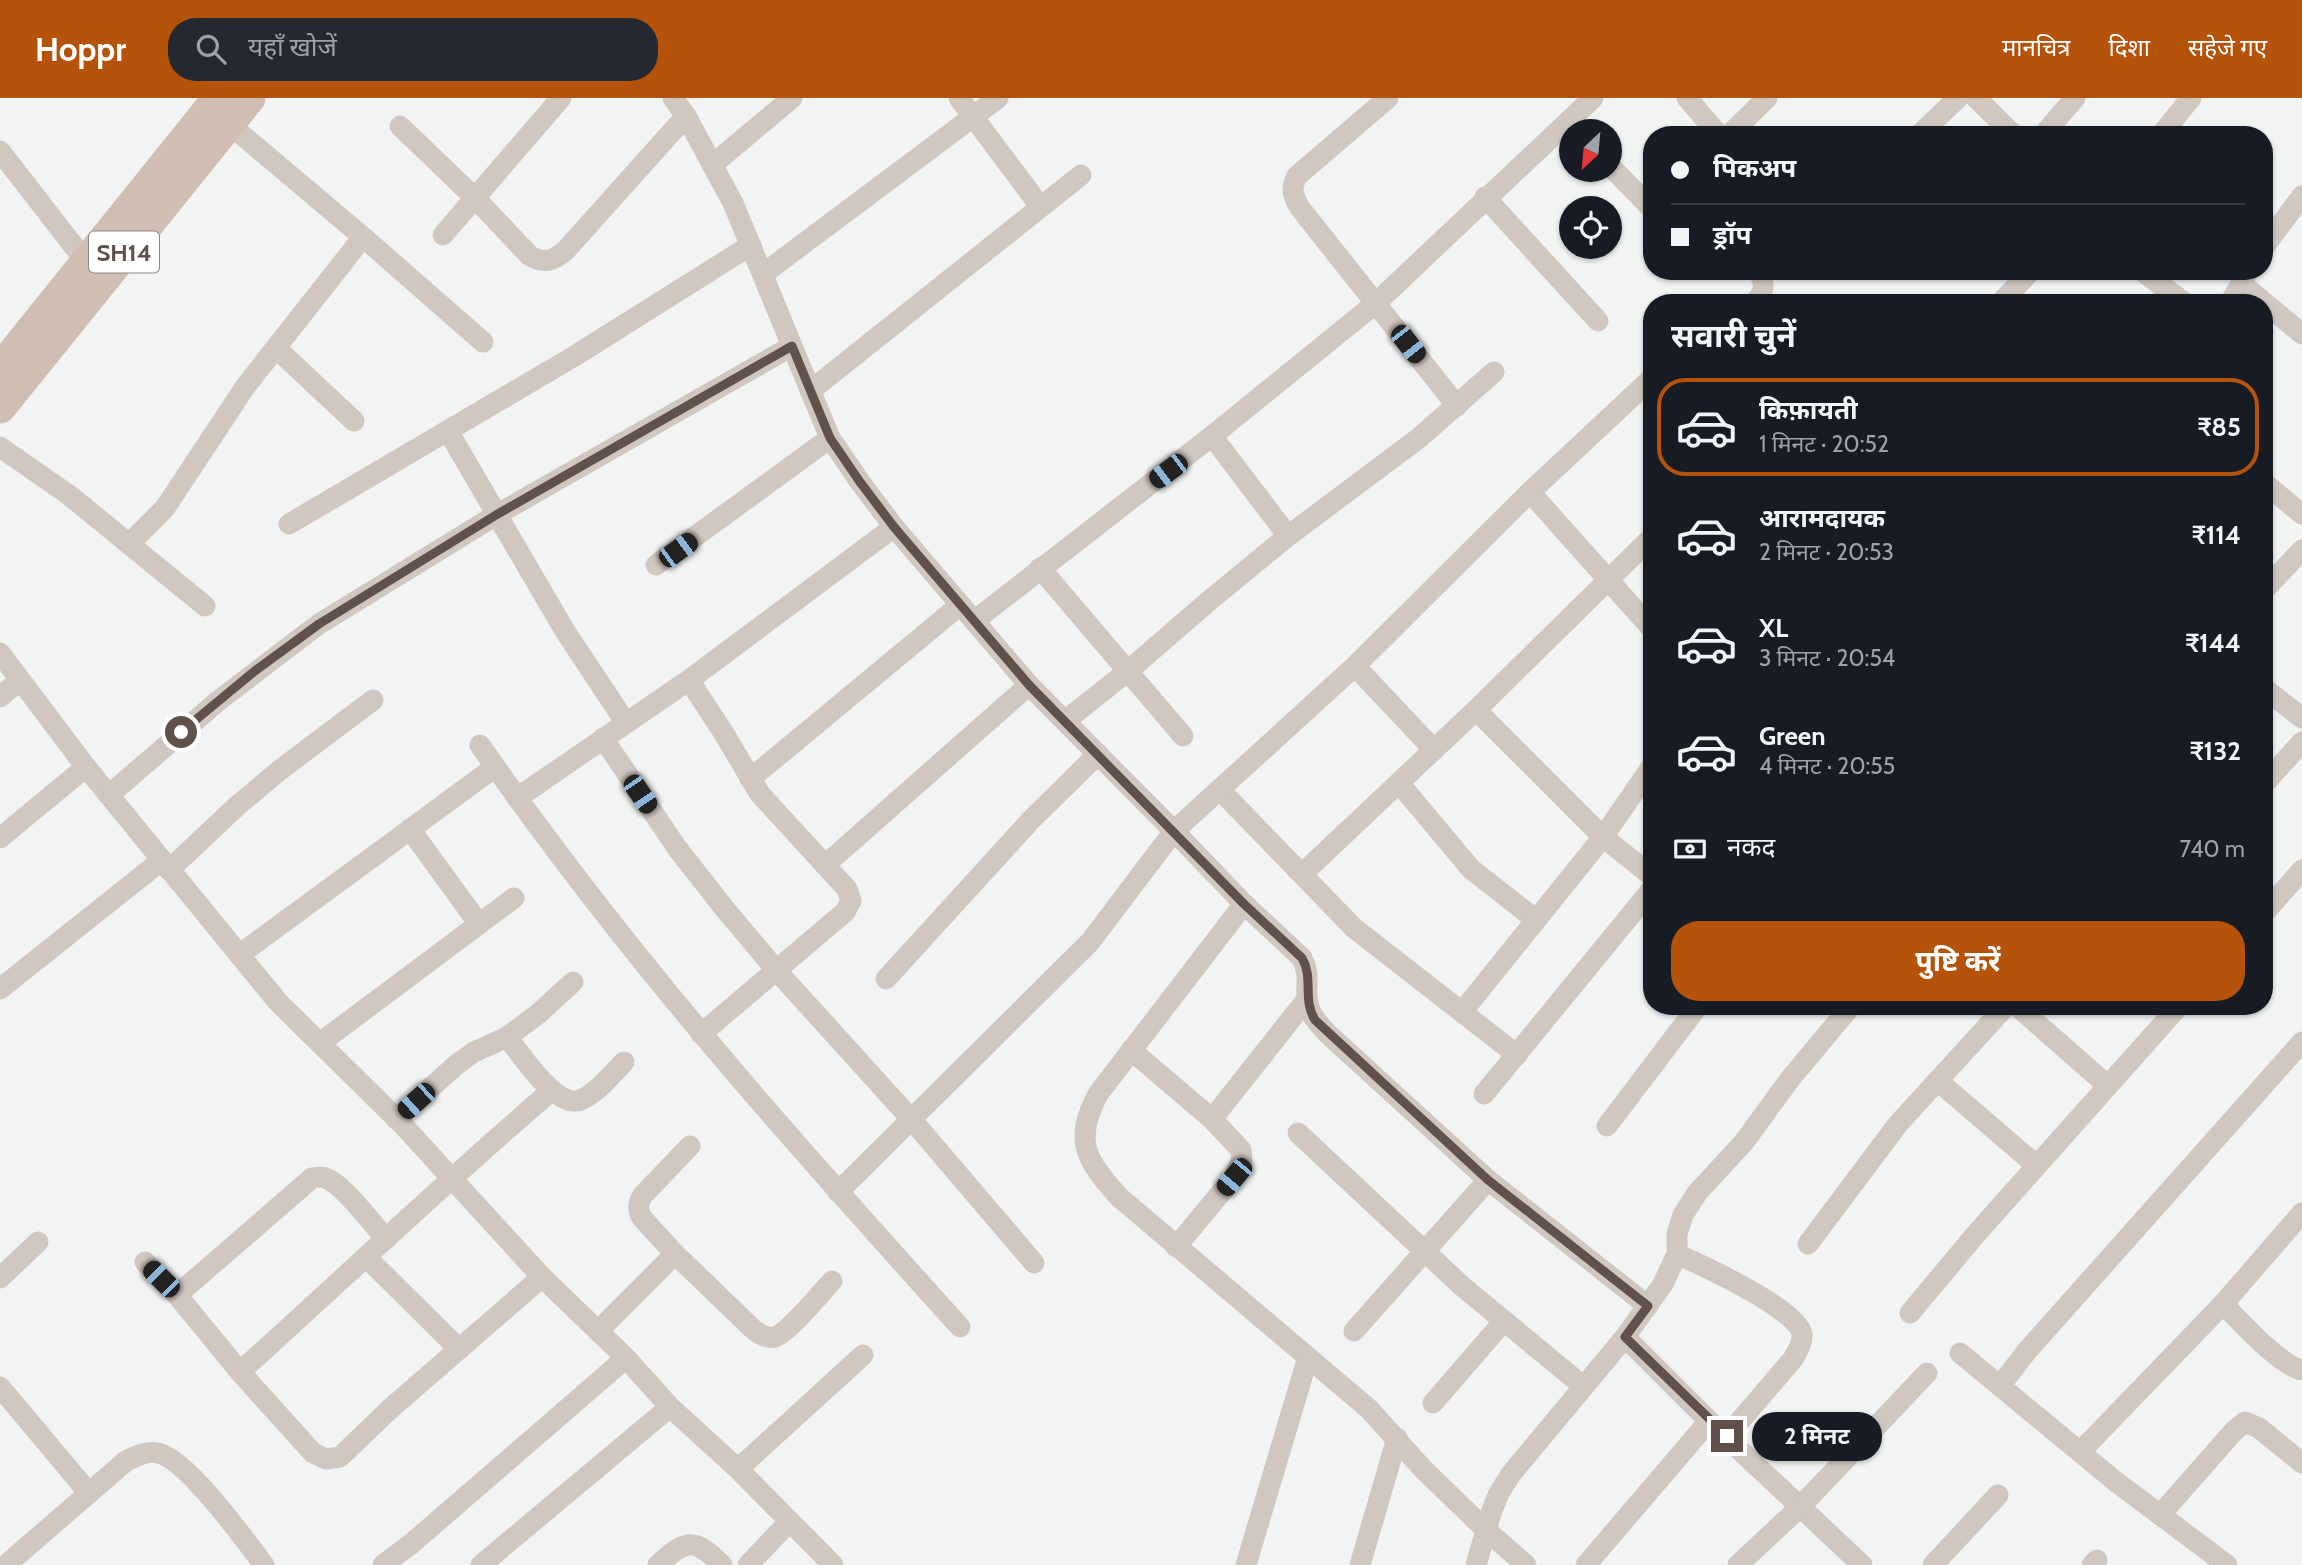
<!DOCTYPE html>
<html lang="hi">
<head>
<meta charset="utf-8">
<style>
	:root { --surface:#171b24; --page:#242831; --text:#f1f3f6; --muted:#9ea1a6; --line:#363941; --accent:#b45309 }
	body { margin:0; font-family:Cabin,"Noto Sans Devanagari",sans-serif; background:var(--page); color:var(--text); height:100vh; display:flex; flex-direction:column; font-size:26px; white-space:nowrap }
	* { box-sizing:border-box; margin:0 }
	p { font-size:23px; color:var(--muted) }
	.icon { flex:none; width:38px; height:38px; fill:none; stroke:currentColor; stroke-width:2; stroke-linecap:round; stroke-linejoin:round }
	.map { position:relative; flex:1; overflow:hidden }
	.sheet { position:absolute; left:1643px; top:196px; width:630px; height:721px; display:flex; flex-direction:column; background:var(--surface); border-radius:28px; box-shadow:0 2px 5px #0004 }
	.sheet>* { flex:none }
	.guide { position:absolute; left:1643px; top:28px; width:630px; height:154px; border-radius:28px; box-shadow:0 2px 5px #0004; display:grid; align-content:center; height:154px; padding:0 28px; background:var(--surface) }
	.needle { width:46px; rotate:206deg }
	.tools { position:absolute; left:1559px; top:21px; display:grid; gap:14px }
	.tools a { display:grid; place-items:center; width:63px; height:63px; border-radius:50%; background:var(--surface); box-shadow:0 2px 5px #0004; font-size:35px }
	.end { position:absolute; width:32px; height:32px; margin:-16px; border:9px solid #60524a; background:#fff; box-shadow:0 0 0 4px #fff }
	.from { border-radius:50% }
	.bubble { position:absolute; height:49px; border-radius:24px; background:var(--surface); box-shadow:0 2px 5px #0004; font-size:23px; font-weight:700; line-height:49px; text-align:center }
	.car { position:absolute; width:21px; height:42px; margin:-21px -10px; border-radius:9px; box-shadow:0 0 5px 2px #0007; background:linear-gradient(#222 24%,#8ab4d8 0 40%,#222 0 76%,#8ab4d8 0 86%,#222 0) }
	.guide b { display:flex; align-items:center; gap:24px; height:66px; font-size:26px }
	.guide b+b { border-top:2px solid var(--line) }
	.guide i { width:18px; height:18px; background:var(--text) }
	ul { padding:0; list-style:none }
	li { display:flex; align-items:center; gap:21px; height:98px; margin:0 14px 10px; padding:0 14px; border:4px solid transparent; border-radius:28px }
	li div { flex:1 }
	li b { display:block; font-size:26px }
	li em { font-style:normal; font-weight:700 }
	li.current { border-color:var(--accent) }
	li>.icon { width:63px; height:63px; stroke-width:1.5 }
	h2 { padding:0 28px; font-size:32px; line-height:84px }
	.pay { display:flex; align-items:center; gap:18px; height:77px; padding:0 28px; font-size:26px }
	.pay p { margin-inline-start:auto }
	.cta { display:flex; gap:14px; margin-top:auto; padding:14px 28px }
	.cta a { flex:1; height:80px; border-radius:28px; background:var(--accent); color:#fff; font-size:28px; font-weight:700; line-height:80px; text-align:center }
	header { display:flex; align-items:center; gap:42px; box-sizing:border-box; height:98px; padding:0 35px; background:var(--accent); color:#fff }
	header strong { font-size:33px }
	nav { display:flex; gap:38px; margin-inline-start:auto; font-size:24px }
	.search { width:490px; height:63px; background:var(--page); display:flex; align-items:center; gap:18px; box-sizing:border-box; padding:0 24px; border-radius:28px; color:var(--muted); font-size:26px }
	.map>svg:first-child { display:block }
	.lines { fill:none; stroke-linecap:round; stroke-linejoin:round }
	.street { stroke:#d1c7c1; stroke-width:21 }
	.primary { stroke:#d0beb3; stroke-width:33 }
	.route { stroke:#60524a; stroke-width:9 }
	.labels { text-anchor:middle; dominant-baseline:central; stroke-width:5; stroke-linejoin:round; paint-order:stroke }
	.shield { fill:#fff; stroke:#908680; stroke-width:2 }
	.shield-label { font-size:24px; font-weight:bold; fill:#60524a }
</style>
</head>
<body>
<header>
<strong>Hoppr</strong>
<div class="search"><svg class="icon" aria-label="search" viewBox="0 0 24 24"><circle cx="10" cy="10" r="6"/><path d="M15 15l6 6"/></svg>यहाँ खोजें</div>
<nav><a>मानचित्र</a><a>दिशा</a><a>सहेजे गए</a></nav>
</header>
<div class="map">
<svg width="2302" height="1467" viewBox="0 0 2302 1467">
	<rect width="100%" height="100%" fill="#f2f4f4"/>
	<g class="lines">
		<!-- street -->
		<g class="street">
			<path d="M 673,0 L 686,18 L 733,105 L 830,340 L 860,384 L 894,429 L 1029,587 L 1174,733 L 1244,806 L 1302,860 C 1312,879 1303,891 1309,909 C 1312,920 1321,928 1328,936 L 1488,1082 L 1648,1208"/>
			<path d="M 959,0 L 1040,108"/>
			<path d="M 1388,0 L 1297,78 C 1290,91 1293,98 1300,110 L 1457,308"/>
			<path d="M 1687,0 L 1719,37"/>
			<path d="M 1976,0 L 2014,37"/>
			<path d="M 229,26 L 363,139 L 483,244"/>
			<path d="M 400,28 L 476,101 L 530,158 C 544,166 554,163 566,152 L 686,18"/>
			<path d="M 1729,37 L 1767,0"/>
			<path d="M 1919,37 L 1958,0"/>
			<path d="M 2043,37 L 2075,0"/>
			<path d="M 2161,37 L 2191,0"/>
			<path d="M 0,53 L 86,164"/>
			<path d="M 712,67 L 792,0"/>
			<path d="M 1610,68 L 1652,111"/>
			<path d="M 1485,99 L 1598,223"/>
			<path d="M 443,137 L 561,0"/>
			<path d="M 2264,149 L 2302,98"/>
			<path d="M 2142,173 L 2185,205"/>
			<path d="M 763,176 L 998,0"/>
			<path d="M 2241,185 L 2302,236"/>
			<path d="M 1754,205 C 1765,194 1766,186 1758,173"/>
			<path d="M 2000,205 L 2031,173"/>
			<path d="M 2230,205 L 2248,173"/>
			<path d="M 277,251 L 354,323"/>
			<path d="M 810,293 L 1081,77"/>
			<path d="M 448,333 L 565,533 L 626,625"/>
			<path d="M 1212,338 L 1288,438"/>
			<path d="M 0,349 L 69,397 L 205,508"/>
			<path d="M 2264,385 L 2302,416"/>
			<path d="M 1530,394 L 1652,531"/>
			<path d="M 289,426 L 573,259 L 751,147"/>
			<path d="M 129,446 L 165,410 L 245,289 L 363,139"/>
			<path d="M 656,467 L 830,340"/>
			<path d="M 1040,470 L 1183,638"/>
			<path d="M 2264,492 L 2302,452"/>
			<path d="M 974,523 L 1212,338 L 1376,205 L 1593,0"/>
			<path d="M 0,555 L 86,669 L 278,904 L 402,1026 L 542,1179 L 626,1260 L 670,1309 L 738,1371 L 833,1467"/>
			<path d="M 1355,568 L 1434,652"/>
			<path d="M 689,582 L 723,634 L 760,696 L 847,791 L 851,803 L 845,814 L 701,936"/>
			<path d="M 2264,590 L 2302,620"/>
			<path d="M 0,599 L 20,582"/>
			<path d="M 1476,612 L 1603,739 L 1652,778"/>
			<path d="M 1065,623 L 1128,573 L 1210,502 L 1288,438 L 1419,340 L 1494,274"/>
			<path d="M 603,640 L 677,750 L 724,810 L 777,873 L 912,1022 L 1034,1165"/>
			<path d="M 480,647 C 624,855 791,1042 960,1229"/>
			<path d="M 750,681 L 960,507"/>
			<path d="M 1399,685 L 1471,771 L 1536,822"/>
			<path d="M 2264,686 L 2302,644"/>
			<path d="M 1220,692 L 1354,830 L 1517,957"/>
			<path d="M 109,697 L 218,603 L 319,526 L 496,417 L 792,248"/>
			<path d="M 517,700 L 689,582 L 894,429"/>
			<path d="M 410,731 L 479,826"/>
			<path d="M 0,740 L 86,669"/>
			<path d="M 825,767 L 1029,587"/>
			<path d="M 169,772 L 237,708 L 280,672 L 373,602"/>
			<path d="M 1302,776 L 1476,612 L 1652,439"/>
			<path d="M 1244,806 L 1098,996 C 1073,1043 1086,1062 1119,1099 L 1369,1311 L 1423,1371 L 1486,1432 L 1526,1467"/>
			<path d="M 2264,815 L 2302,772"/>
			<path d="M 239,857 L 495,669"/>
			<path d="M 886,881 L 1031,722 L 1098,656"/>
			<path d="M 0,891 L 162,762"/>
			<path d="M 2017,908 L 2107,987"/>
			<path d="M 1462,914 L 1603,739 L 1652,668"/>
			<path d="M 507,939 C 522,957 557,1014 583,1001 C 598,994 612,976 624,964"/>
			<path d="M 320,945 L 514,800"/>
			<path d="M 1131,952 L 1212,1021 L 1241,1052 L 1242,1061 L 1234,1079 L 1176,1149"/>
			<path d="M 1938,983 L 2037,1068"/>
			<path d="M 1484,996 L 1652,791"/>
			<path d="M 396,1021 L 456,967 L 474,954 L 507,939 L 538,916 L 573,884"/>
			<path d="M 1212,1021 L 1307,901"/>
			<path d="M 1607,1028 L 1698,908"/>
			<path d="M 1298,1035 L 1463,1189 L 1583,1288"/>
			<path d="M 690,1048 L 643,1097 C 638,1105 637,1111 642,1120 L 675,1156 L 754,1232 C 760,1236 767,1241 775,1239 C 788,1235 821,1195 832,1183"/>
			<path d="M 838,1094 L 1090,844 L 1174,733 L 1355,568 L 1530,394 L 1652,280"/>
			<path d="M 1808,1146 L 1898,1026 L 2006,908"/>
			<path d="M 1677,1156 L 1677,1136 L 1683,1117 L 1697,1095 L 1744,1044 L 1790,981 L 1851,908"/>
			<path d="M 367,1160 L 459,1251"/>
			<path d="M 145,1164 L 177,1197 L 240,1274 L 313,1355 L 326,1361 L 340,1359 L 390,1311 L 542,1179"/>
			<path d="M 0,1180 L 38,1144"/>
			<path d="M 177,1197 L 312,1080 C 317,1079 323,1078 328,1081 C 346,1090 372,1125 386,1141"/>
			<path d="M 2223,1206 C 2240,1223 2280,1268 2302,1272"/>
			<path d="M 1910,1215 L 1976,1136 L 2179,908"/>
			<path d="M 598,1233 L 675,1156"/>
			<path d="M 1354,1233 L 1488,1082"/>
			<path d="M 1625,1239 L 1709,1323 L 1862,1467"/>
			<path d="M 1960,1255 L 2115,1383 L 2227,1467"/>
			<path d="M 240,1274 C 344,1180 445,1084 551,993"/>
			<path d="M 2000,1288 L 2027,1253 L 2302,944"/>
			<path d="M 0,1289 L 88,1394"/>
			<path d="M 1433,1305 L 1503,1224"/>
			<path d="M 2081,1353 L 2223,1206 L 2302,1115"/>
			<path d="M 738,1371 L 863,1257"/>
			<path d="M 2160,1417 L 2234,1333 L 2245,1324 L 2259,1330 L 2302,1365"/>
			<path d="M 6,1467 L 126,1363 C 136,1358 146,1353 158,1355 C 187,1361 245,1442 264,1467"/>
			<path d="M 383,1467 L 411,1446 L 626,1260"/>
			<path d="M 481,1467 L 670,1309"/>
			<path d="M 658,1467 C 686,1441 694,1439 722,1467"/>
			<path d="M 748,1467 L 789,1424"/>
			<path d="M 1246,1467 L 1308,1259"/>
			<path d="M 1360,1467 L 1397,1340"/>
			<path d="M 1476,1467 L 1491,1415 L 1499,1395 L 1511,1376 L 1625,1239 L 1663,1186 L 1677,1156 C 1701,1167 1798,1211 1802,1236 C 1803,1245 1797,1254 1793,1261 L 1727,1338"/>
			<path d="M 1586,1467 L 1709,1323"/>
			<path d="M 1738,1467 L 1801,1408 L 1927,1275"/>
			<path d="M 1933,1467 L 1998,1397"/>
			<path d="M 2092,1467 L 2097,1462"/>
		</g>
		<!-- primary -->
		<g class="primary">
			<path d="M 0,272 L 219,0"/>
			<path d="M 0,309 L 249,0"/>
		</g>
	</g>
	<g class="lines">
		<!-- route -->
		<path class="route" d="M 181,634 L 256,572 L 319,526 L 496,417 L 792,248 L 830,340 L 860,384 L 894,429 L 1029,587 L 1244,806 L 1302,860 C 1314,881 1302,900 1315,922 L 1488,1082 L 1648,1208 L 1625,1239 L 1727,1338"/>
	</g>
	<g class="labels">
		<!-- shield labels -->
		<rect class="shield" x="89" y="133.5" width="70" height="41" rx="5"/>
		<g class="shield-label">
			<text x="124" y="154">SH14</text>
		</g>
	</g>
</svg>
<div class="tools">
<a><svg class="needle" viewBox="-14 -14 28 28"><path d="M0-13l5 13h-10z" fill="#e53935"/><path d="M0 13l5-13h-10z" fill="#9ea1a6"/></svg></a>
<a><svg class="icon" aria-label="locate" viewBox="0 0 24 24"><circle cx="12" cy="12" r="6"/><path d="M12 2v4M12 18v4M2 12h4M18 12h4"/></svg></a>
</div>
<i class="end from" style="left:181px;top:634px"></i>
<i class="end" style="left:1727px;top:1338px"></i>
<div class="bubble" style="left:1752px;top:1314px;width:130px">2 मिनट</div>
<i class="car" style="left:1408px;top:246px;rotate:142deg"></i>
<i class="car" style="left:1168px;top:373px;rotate:233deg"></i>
<i class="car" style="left:678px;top:452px;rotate:54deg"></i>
<i class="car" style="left:640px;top:696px;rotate:146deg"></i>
<i class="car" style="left:416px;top:1003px;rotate:228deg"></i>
<i class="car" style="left:1234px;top:1079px;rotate:220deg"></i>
<i class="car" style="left:161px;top:1181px;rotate:315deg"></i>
<div class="guide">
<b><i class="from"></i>पिकअप</b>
<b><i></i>ड्रॉप</b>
</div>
<section class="sheet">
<h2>सवारी चुनें</h2>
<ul>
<li class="current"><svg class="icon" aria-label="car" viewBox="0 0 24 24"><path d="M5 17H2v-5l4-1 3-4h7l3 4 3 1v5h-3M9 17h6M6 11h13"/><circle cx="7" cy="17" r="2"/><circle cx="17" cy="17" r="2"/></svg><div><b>किफ़ायती</b><p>1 मिनट · 20:52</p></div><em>₹85</em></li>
<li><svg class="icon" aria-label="car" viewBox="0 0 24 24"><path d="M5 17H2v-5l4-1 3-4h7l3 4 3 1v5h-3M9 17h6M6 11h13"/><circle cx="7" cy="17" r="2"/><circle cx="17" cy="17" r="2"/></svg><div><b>आरामदायक</b><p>2 मिनट · 20:53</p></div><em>₹114</em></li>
<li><svg class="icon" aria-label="car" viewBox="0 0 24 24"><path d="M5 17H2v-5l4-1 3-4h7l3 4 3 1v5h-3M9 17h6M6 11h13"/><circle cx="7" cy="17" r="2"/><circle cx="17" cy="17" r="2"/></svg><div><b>XL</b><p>3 मिनट · 20:54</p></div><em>₹144</em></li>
<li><svg class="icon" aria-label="car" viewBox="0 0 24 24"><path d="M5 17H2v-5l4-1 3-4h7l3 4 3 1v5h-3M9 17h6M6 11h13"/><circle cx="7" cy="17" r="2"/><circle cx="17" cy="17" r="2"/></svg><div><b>Green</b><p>4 मिनट · 20:55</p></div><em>₹132</em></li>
</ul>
<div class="pay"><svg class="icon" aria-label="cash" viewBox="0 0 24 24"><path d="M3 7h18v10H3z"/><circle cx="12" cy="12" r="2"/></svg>नकद<p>740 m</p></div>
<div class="cta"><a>पुष्टि करें</a></div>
</section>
</div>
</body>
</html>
